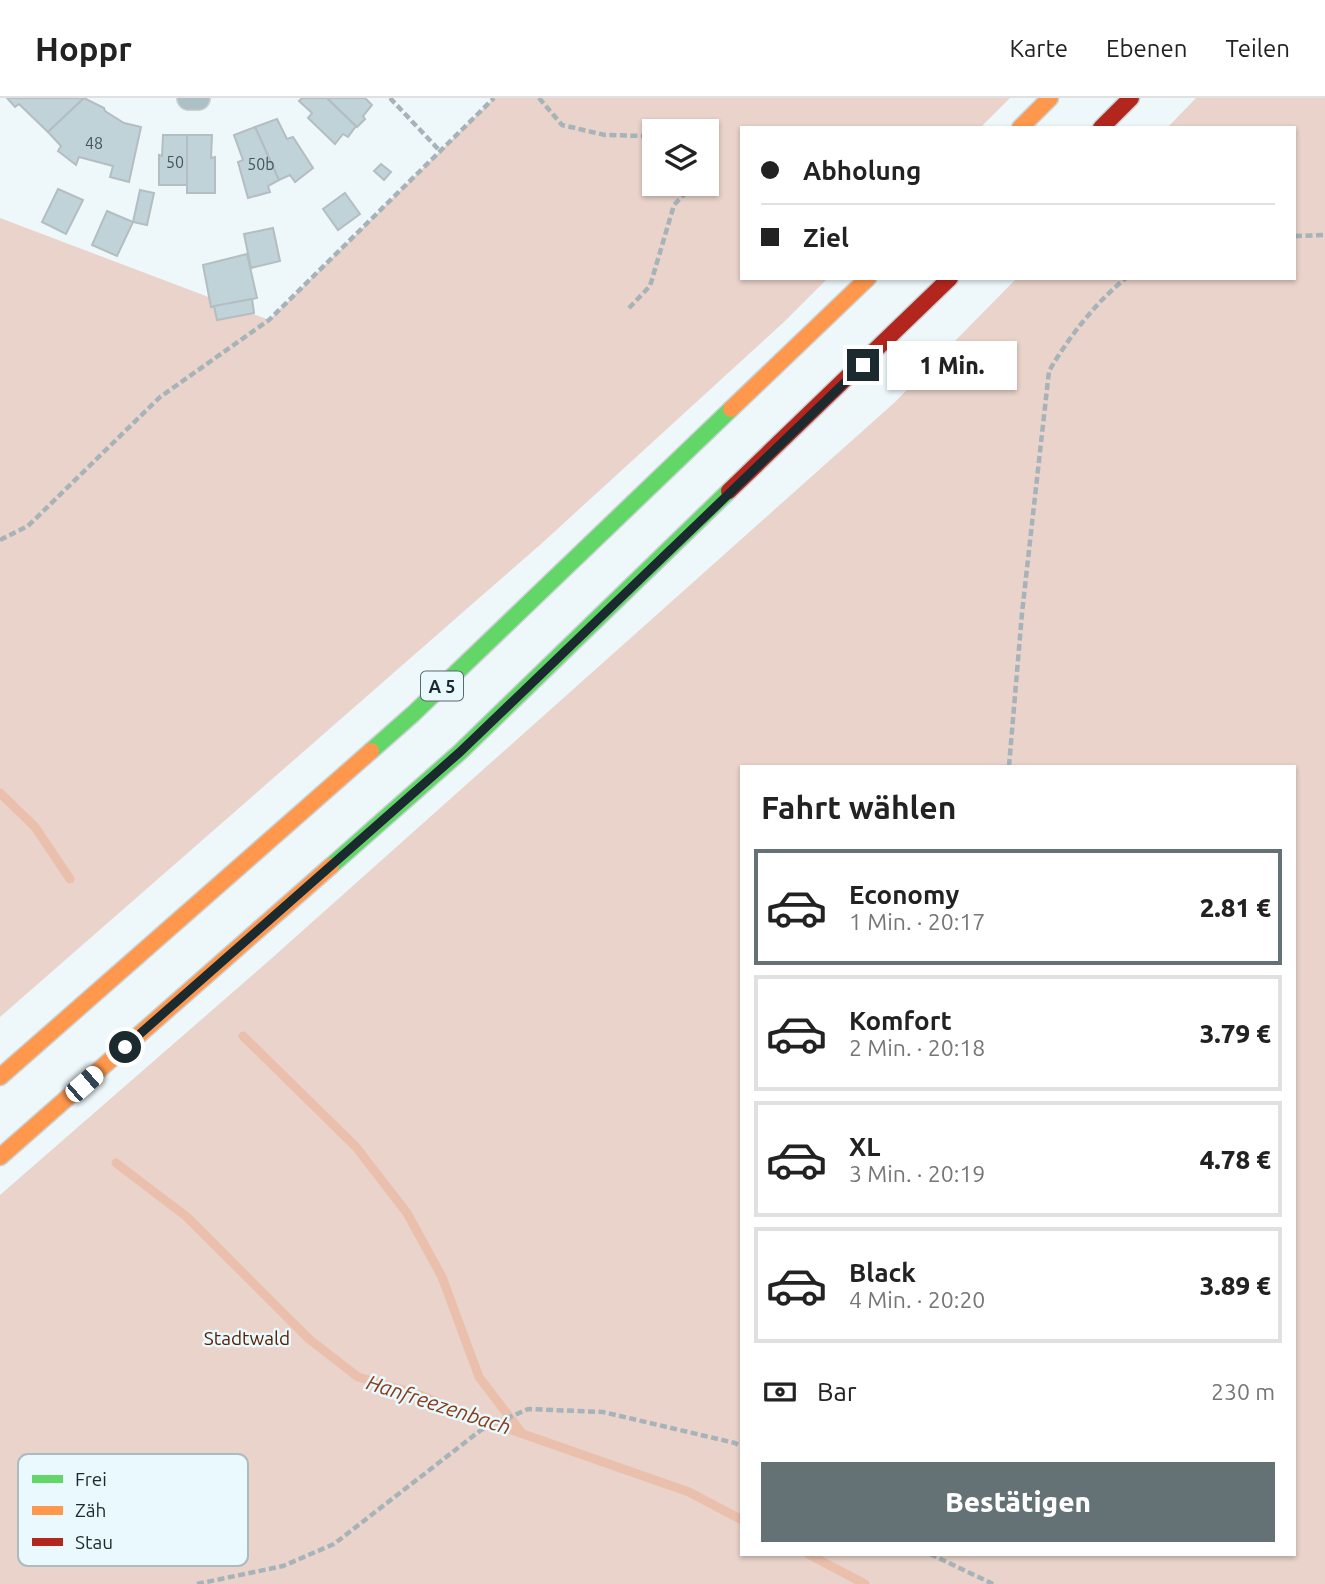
<!DOCTYPE html>
<html lang="de">
<head>
<meta charset="utf-8">
<style>
	:root { --surface:#fff; --page:#f6f6f6; --text:#222; --muted:#767676; --line:#e0e0e0; --accent:#657275 }
	body { margin:0; font-family:Ubuntu,sans-serif; background:var(--page); color:var(--text); height:100vh; display:flex; flex-direction:column; font-size:26px; white-space:nowrap }
	* { box-sizing:border-box; margin:0 }
	p { font-size:23px; color:var(--muted) }
	.icon { flex:none; width:38px; height:38px; fill:none; stroke:currentColor; stroke-width:2; stroke-linecap:round; stroke-linejoin:round }
	.map { position:relative; flex:1; overflow:hidden }
	.panel { position:absolute; left:740px; top:667px; width:556px; height:791px; display:flex; flex-direction:column; background:var(--surface); border-radius:0px; box-shadow:0 2px 5px #0004 }
	.panel>* { flex:none }
	.top-card { position:absolute; left:740px; top:28px; width:556px; height:154px; border-radius:0px; box-shadow:0 2px 5px #0004; display:grid; align-content:center; height:154px; padding:0 21px; background:var(--surface) }
	.fabs { position:absolute; left:642px; top:21px; display:grid; gap:14px }
	.fabs a { display:grid; place-items:center; width:77px; height:77px; border-radius:0px; background:var(--surface); box-shadow:0 2px 5px #0004; font-size:35px }
	.end { position:absolute; width:32px; height:32px; margin:-16px; border:9px solid #1b2a2e; background:#fff; box-shadow:0 0 0 4px #fff }
	.from { border-radius:50% }
	.bubble { position:absolute; height:49px; border-radius:0px; background:var(--surface); box-shadow:0 2px 5px #0004; font-size:23px; font-weight:800; line-height:49px; text-align:center }
	.car { position:absolute; width:21px; height:42px; margin:-21px -10px; border-radius:9px; box-shadow:0 0 5px 2px #0007; background:linear-gradient(#fff 24%,#345 0 40%,#fff 0 76%,#345 0 86%,#fff 0) }
	.top-card b { display:flex; align-items:center; gap:24px; height:66px; font-size:26px }
	.top-card b+b { border-top:2px solid var(--line) }
	.top-card i { width:18px; height:18px; background:var(--text) }
	ul { padding:0; list-style:none }
	li { display:flex; align-items:center; gap:21px; height:116px; margin:0 14px 10px; padding:0 7px; border:4px solid var(--line); border-radius:0px }
	li div { flex:1 }
	li b { display:block; font-size:26px }
	li em { font-style:normal; font-weight:800 }
	li.selected { border-color:var(--accent) }
	li>.icon { width:63px; height:63px; stroke-width:1.5 }
	h2 { padding:0 21px; font-size:32px; line-height:84px }
	.pay { display:flex; align-items:center; gap:18px; height:77px; padding:0 21px; font-size:26px }
	.pay p { margin-inline-start:auto }
	.primary-button { display:flex; gap:14px; margin-top:auto; padding:14px 21px }
	.primary-button a { flex:1; height:80px; border-radius:0px; background:var(--accent); color:#fff; font-size:28px; font-weight:800; line-height:80px; text-align:center }
	header { display:flex; align-items:center; gap:42px; box-sizing:border-box; height:98px; padding:0 35px; background:var(--surface); border-bottom:2px solid var(--line) }
	header strong { font-size:33px }
	nav { display:flex; gap:38px; margin-inline-start:auto; font-size:24px }
	.map>svg:first-child { display:block }
	.green { fill:#e9d3ca; fill-rule:evenodd }
	.lines { fill:none; stroke-linecap:round; stroke-linejoin:round }
	.stream { stroke:#eabfac; stroke-width:9 }
	.building { fill:#bfd3d9; stroke:#b4bec2; stroke-width:2 }
	.street-casing { stroke:#c9d1d4; stroke-width:26 }
	.fast-casing { stroke:#c9d1d4; stroke-width:19 }
	.slow-casing { stroke:#c9d1d4; stroke-width:19 }
	.jam-casing { stroke:#c9d1d4; stroke-width:19 }
	.path { stroke:#a6b3b8; stroke-width:4.5; stroke-dasharray:7 3.5; stroke-linecap:butt }
	.street { stroke:#adc0c6; stroke-width:23 }
	.fast { stroke:#63d668; stroke-width:16 }
	.slow { stroke:#ff974d; stroke-width:16 }
	.jam { stroke:#b3261e; stroke-width:16 }
	.route { stroke:#1b2a2e; stroke-width:9 }
	.labels { text-anchor:middle; dominant-baseline:central; stroke-width:5; stroke-linejoin:round; paint-order:stroke }
	.number-label { font-size:16px; fill:#445459 }
	.shield { fill:#eaf9fe; stroke:#59686c; stroke-width:2 }
	.shield-label { font-size:18px; font-weight:bold; fill:#1b2a2e }
	.park-label { font-size:19px; fill:#5a2002; stroke:#eaf9fe }
	.water-label { font-size:21px; font-style:italic; fill:#893b15; stroke:#eaf9fe }
	.key { fill:#eaf9fe; stroke:#acbbc0; stroke-width:2 }
	.key-label { font-size:19px; fill:#1b2a2e }
</style>
</head>
<body>
<header>
<strong>Hoppr</strong>
<nav><a>Karte</a><a>Ebenen</a><a>Teilen</a></nav>
</header>
<div class="map">
<svg width="1325" height="1486" viewBox="0 0 1325 1486">
	<rect width="100%" height="100%" fill="#eef7fa"/>
	<!-- green -->
	<g class="green">
		<path d="M 494,0 L 1010,0 L 980,30 L 742,30 L 742,180 L 828,180 L 784,224 L 541,446 L 0,919 L 0,120 L 269,222 ZM 654,33 L 707,33 L 707,86 L 654,86 Z"/>
		<path d="M 1196,0 L 1325,0 L 1325,1486 L 0,1486 L 0,1097 L 272,860 L 894,305 L 1017,180 L 1295,180 L 1295,30 L 1167,30 ZM 1295,668 L 1295,1456 L 742,1456 L 742,668 Z"/>
	</g>
	<g class="lines">
		<!-- stream -->
		<g class="stream">
			<path d="M 0,695 L 35,729 L 70,781"/>
			<path d="M 243,938 L 356,1049 L 407,1115 L 442,1179 L 479,1279 L 521,1334"/>
			<path d="M 116,1065 L 187,1119 L 309,1241 L 358,1279 L 420,1297 L 463,1315 L 689,1394 L 742,1422"/>
			<path d="M 808,1456 L 865,1486"/>
		</g>
	</g>
	<!-- building -->
	<g class="building">
		<path d="M 7,0 L 84,0 L 48,34 L 19,6 L 15,9 Z"/>
		<path d="M 84,0 L 104,10 L 105,13 L 124,25 L 141,29 L 129,84 L 110,79 L 113,68 L 79,59 L 76,67 L 58,53 L 61,48 L 48,34 Z"/>
		<path d="M 302,0 L 327,0 L 356,28 L 348,39 L 343,36 L 335,46 L 308,20 L 312,15 L 299,3 Z"/>
		<path d="M 327,0 L 365,0 L 372,7 L 363,18 L 365,21 L 357,29 Z"/>
		<path d="M 277,21 L 287,41 L 293,39 L 313,70 L 295,84 L 290,77 L 279,82 L 255,29 Z"/>
		<path d="M 255,29 L 279,82 L 268,88 L 270,94 L 248,100 L 238,64 L 243,62 L 234,37 Z"/>
		<path d="M 163,37 L 187,37 L 187,87 L 159,87 L 159,57 L 162,58 Z"/>
		<path d="M 187,37 L 212,37 L 211,60 L 215,59 L 215,95 L 187,95 Z"/>
		<path d="M 381,66 L 391,74 L 384,82 L 374,73 Z"/>
		<path d="M 58,91 L 83,102 L 66,136 L 42,124 Z"/>
		<path d="M 140,92 L 154,95 L 147,127 L 133,124 Z"/>
		<path d="M 345,95 L 360,116 L 338,132 L 323,111 Z"/>
		<path d="M 107,113 L 133,124 L 117,158 L 92,147 Z"/>
		<path d="M 273,130 L 280,163 L 251,170 L 244,136 Z"/>
		<path d="M 247,156 L 257,200 L 211,209 L 203,167 Z"/>
		<path d="M 252,201 L 254,215 L 217,222 L 214,208 Z"/>
	</g>
	<g class="lines">
		<defs>
			<path id="street" d="M 189,0 L 198,0"/>
			<g id="fast">
				<path d="M 371,653 L 413,616 L 731,311"/>
				<path d="M 331,768 L 460,654 L 729,393"/>
			</g>
			<g id="slow">
				<path d="M 1020,30 L 1050,0"/>
				<path d="M 731,311 L 868,180"/>
				<path d="M 0,979 L 371,653"/>
				<path d="M 0,1059 L 331,768"/>
			</g>
			<g id="jam">
				<path d="M 1101,30 L 1131,0"/>
				<path d="M 729,393 L 950,180"/>
			</g>
		</defs>
		<!-- street casing -->
		<use href="#street" class="street-casing"/>
		<!-- fast casing -->
		<use href="#fast" class="fast-casing"/>
		<!-- slow casing -->
		<use href="#slow" class="slow-casing"/>
		<!-- jam casing -->
		<use href="#jam" class="jam-casing"/>
		<!-- path -->
		<g class="path">
			<path d="M 390,0 L 439,52"/>
			<path d="M 539,0 L 562,27 L 605,37 L 645,38 L 654,47"/>
			<path d="M 1295,138 L 1325,137"/>
			<path d="M 629,210 L 650,188 L 674,107 L 694,86"/>
			<path d="M 0,442 L 28,428 L 160,299 L 269,222 L 494,0"/>
			<path d="M 1009,668 L 1022,515 L 1049,273 C 1069,239 1095,205 1126,180"/>
			<path d="M 930,1456 L 993,1486"/>
			<path d="M 197,1486 L 283,1468 L 334,1446 L 481,1332 L 528,1311 L 603,1314 L 735,1345 L 742,1349"/>
		</g>
		<!-- street -->
		<use href="#street" class="street"/>
		<!-- fast -->
		<use href="#fast" class="fast"/>
		<!-- slow -->
		<use href="#slow" class="slow"/>
		<!-- jam -->
		<use href="#jam" class="jam"/>
	</g>
	<g class="lines">
		<!-- route -->
		<path class="route" d="M 125,949 L 460,654 L 863,267"/>
	</g>
	<g class="labels">
		<!-- number labels -->
		<g class="number-label">
			<text x="94" y="45">48</text>
			<text x="175" y="64">50</text>
			<text x="261" y="66">50b</text>
		</g>
		<!-- shield labels -->
		<rect class="shield" x="421" y="573.5" width="42" height="29" rx="5"/>
		<g class="shield-label">
			<text x="442" y="588">A 5</text>
		</g>
		<!-- park labels -->
		<g class="park-label">
			<text x="247" y="1240">Stadtwald</text>
		</g>
		<!-- water labels -->
		<g class="water-label">
			<text transform="translate(439 1306) rotate(18)">Hanfreezenbach</text>
		</g>
	</g>
	<!-- legend -->
	<rect x="18" y="1356" width="230" height="112" rx="10" class="key"/>
	<rect x="32" y="1377" width="31" height="8" fill="#63d668"/>
	<rect x="32" y="1408" width="31" height="9" fill="#ff974d"/>
	<rect x="32" y="1440" width="31" height="8" fill="#b3261e"/>
	<g class="key-label">
		<text x="75" y="1388">Frei</text>
		<text x="75" y="1419">Zäh</text>
		<text x="75" y="1451">Stau</text>
	</g>
</svg>
<div class="fabs">
<a><svg class="icon" aria-label="layers" viewBox="0 0 24 24"><path d="M12 4l9 5-9 5-9-5zM3 14l9 5 9-5"/></svg></a>
</div>
<i class="end from" style="left:125px;top:949px"></i>
<i class="end" style="left:863px;top:267px"></i>
<div class="bubble" style="left:887px;top:243px;width:130px">1 Min.</div>
<i class="car" style="left:84px;top:986px;rotate:49deg"></i>
<div class="top-card">
<b><i class="from"></i>Abholung</b>
<b><i></i>Ziel</b>
</div>
<section class="panel">
<h2>Fahrt wählen</h2>
<ul>
<li class="selected"><svg class="icon" aria-label="car" viewBox="0 0 24 24"><path d="M5 17H2v-5l4-1 3-4h7l3 4 3 1v5h-3M9 17h6M6 11h13"/><circle cx="7" cy="17" r="2"/><circle cx="17" cy="17" r="2"/></svg><div><b>Economy</b><p>1 Min. · 20:17</p></div><em>2.81 €</em></li>
<li><svg class="icon" aria-label="car" viewBox="0 0 24 24"><path d="M5 17H2v-5l4-1 3-4h7l3 4 3 1v5h-3M9 17h6M6 11h13"/><circle cx="7" cy="17" r="2"/><circle cx="17" cy="17" r="2"/></svg><div><b>Komfort</b><p>2 Min. · 20:18</p></div><em>3.79 €</em></li>
<li><svg class="icon" aria-label="car" viewBox="0 0 24 24"><path d="M5 17H2v-5l4-1 3-4h7l3 4 3 1v5h-3M9 17h6M6 11h13"/><circle cx="7" cy="17" r="2"/><circle cx="17" cy="17" r="2"/></svg><div><b>XL</b><p>3 Min. · 20:19</p></div><em>4.78 €</em></li>
<li><svg class="icon" aria-label="car" viewBox="0 0 24 24"><path d="M5 17H2v-5l4-1 3-4h7l3 4 3 1v5h-3M9 17h6M6 11h13"/><circle cx="7" cy="17" r="2"/><circle cx="17" cy="17" r="2"/></svg><div><b>Black</b><p>4 Min. · 20:20</p></div><em>3.89 €</em></li>
</ul>
<div class="pay"><svg class="icon" aria-label="cash" viewBox="0 0 24 24"><path d="M3 7h18v10H3z"/><circle cx="12" cy="12" r="2"/></svg>Bar<p>230 m</p></div>
<div class="primary-button"><a>Bestätigen</a></div>
</section>
</div>
</body>
</html>
